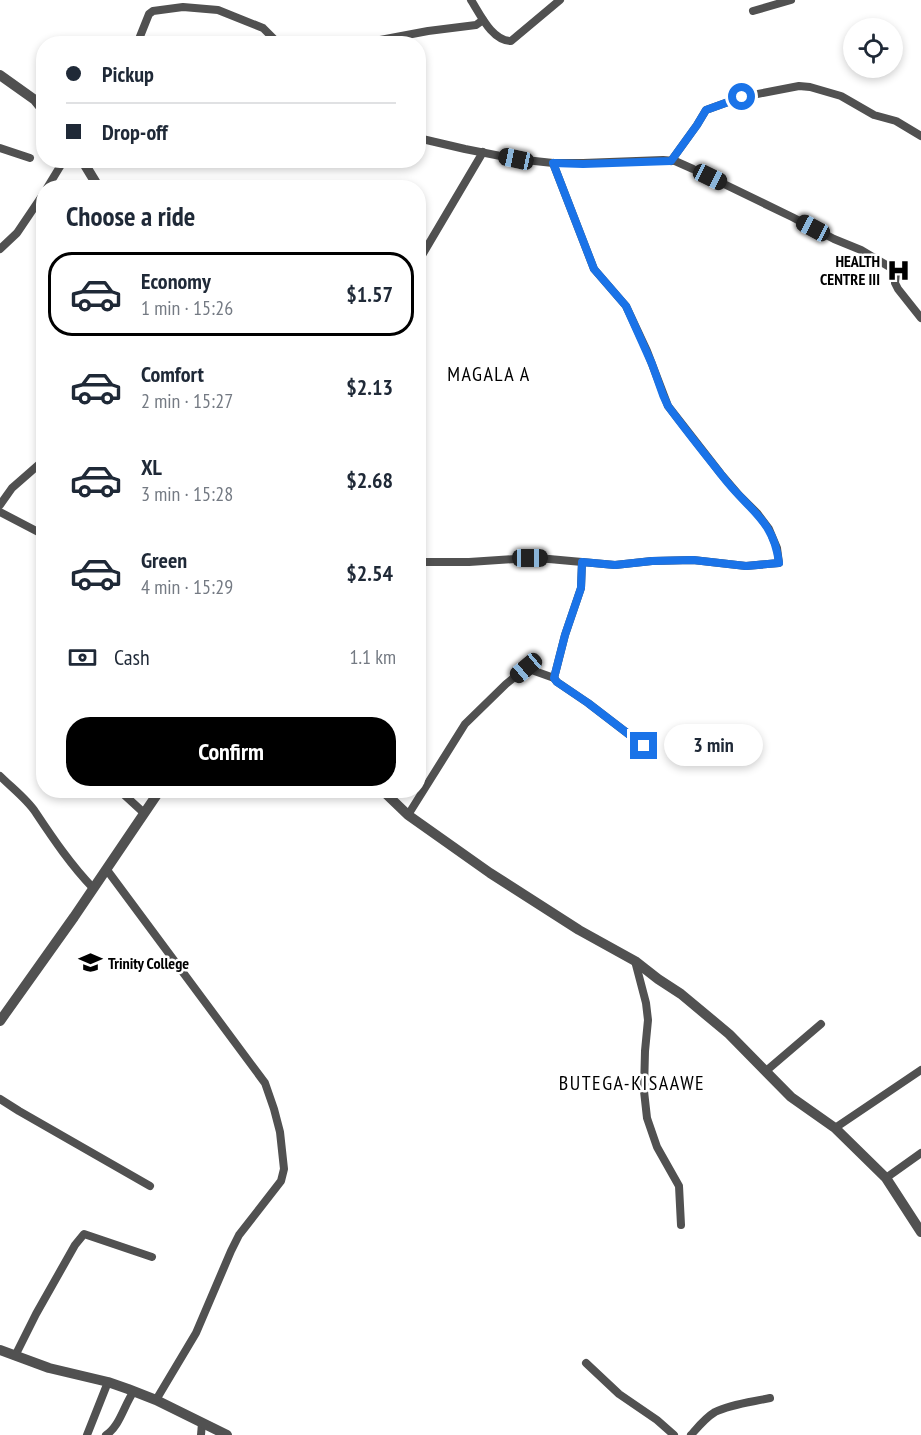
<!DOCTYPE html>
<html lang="en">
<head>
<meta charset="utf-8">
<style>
	:root { --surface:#fff; --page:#f6f6f7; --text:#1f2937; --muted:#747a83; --line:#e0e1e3; --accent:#000 }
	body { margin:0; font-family:"PT Sans Narrow",sans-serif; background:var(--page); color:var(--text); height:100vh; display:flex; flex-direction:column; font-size:22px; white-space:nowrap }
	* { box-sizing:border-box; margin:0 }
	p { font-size:20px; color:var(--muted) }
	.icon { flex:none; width:33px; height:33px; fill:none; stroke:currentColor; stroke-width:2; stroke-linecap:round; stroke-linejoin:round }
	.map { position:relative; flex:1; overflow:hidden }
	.panel { position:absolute; left:36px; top:180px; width:390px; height:618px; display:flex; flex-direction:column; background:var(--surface); border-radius:24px; box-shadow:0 3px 9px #0003 }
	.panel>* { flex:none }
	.top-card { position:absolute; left:36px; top:36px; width:390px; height:132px; border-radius:24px; box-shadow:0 3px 9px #0003; display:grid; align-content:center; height:132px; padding:0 30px; background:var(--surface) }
	.tools { position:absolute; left:843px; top:18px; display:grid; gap:12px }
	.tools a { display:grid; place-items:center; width:60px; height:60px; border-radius:50%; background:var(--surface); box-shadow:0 3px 9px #0003; font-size:30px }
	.end { position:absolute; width:27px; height:27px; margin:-14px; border:8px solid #1a73e8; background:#fff; box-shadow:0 0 0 3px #fff }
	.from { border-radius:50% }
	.bubble { position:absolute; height:42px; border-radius:21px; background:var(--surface); box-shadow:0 3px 9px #0003; font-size:20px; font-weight:800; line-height:42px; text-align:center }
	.car { position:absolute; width:18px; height:36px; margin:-18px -9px; border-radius:8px; box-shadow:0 0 4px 2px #0007; background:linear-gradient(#222 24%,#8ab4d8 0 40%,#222 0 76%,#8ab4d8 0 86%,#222 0) }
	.top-card b { display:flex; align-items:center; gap:21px; height:57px; font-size:22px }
	.top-card b+b { border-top:2px solid var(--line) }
	.top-card i { width:15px; height:15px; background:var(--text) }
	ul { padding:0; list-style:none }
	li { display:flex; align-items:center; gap:18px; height:84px; margin:0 12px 9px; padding:0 18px; border:3px solid transparent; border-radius:24px }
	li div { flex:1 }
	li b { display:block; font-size:22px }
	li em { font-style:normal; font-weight:800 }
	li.current { border-color:var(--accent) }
	li>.icon { width:54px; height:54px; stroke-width:1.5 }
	h2 { padding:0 30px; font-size:27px; line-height:72px }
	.pay { display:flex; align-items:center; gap:15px; height:66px; padding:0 30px; font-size:22px }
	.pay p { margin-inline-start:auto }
	.cta { display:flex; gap:12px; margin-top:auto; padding:12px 30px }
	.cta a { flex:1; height:69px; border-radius:24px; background:var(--accent); color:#fff; font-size:24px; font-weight:800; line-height:69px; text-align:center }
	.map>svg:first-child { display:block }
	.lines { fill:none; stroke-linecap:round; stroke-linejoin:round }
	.minor { stroke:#515151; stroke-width:8 }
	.tertiary { stroke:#515151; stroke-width:10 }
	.route { stroke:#1a73e8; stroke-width:8 }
	.labels { text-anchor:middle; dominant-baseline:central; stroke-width:5; stroke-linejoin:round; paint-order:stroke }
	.poi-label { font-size:16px; font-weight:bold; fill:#000; stroke:#fff; text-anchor:end }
	.quarter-label { font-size:20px; letter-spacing:1.5px; fill:#000; stroke:#fff }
</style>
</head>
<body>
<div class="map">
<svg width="921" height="1435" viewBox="0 0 921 1435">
	<rect width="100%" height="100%" fill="#fff"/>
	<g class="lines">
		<!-- minor -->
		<g class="minor">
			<path d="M 471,0 C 480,14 492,41 511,41 L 560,0"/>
			<path d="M 753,11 L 791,0"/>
			<path d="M 137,44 L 149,14 L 153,11 L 183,7 L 218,10 L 263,28 L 279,44"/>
			<path d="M 359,44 L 428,31 L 476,25 L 483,20"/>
			<path d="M 418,138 L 465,149 L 516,159 L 553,163 L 583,163 L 663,160 L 675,161 L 693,169 L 792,217 L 834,239 L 861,250 L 888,266 L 894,270 L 896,273 L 895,283 L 898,289 L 921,318"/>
			<path d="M 0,148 L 30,158"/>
			<path d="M 671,161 L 697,125 L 706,110 L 742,97 L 799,86 L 810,87 L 841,96 L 874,115 L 896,121 L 921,136"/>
			<path d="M 47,188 L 64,160"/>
			<path d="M 0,249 L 17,233 L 44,193"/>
			<path d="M 418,262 L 483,152"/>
			<path d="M 0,505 L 12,488 L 44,460"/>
			<path d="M 0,512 L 44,535"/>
			<path d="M 418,562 L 469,562 L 530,558 L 549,559 L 615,565 L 652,561 L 693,560 L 746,566 L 779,563 L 777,548 L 769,529 L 757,513 L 739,495 L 721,474 L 668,406 L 647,351 L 626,306 L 594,269 L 553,163"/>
			<path d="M 554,678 L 565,635 L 581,588 L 582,562"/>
			<path d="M 0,776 C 11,787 28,800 36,813 C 54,840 71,865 93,888"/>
			<path d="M 119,790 L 144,813"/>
			<path d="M 408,815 L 465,724 L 506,684 L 526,668 L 554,678 L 557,682 L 588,703 L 644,746"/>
			<path d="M 107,870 L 265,1083 L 274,1109 L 280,1132 L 284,1169 L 281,1181 L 239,1235 L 231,1251 L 196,1333 L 156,1400"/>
			<path d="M 635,961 L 646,1003 L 648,1020 L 645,1051 L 644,1091 L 647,1118 L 657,1147 L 679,1186 L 681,1225"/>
			<path d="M 766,1071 L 821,1024"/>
			<path d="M 0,1099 L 19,1111 L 150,1186"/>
			<path d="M 835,1128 L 921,1070"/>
			<path d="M 886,1178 L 921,1153"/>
			<path d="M 15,1356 L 36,1314 L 75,1245 L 84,1234 L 152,1257"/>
			<path d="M 586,1363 L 619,1394 L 657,1420 L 674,1435"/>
			<path d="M 87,1435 L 108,1382"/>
			<path d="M 106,1435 C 120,1426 124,1405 134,1391"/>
			<path d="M 201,1435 L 202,1423"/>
			<path d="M 691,1435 C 698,1427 705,1418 715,1412 C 731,1404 752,1402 770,1398"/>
		</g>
		<!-- tertiary -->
		<g class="tertiary">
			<path d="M 0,75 L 35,100 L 44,111"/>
			<path d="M 82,160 L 99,188"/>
			<path d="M 382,790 L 408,815 L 490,873 L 579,930 L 635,961 L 658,979 L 681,994 L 729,1034 L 791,1097 L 835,1128 L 886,1178 L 921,1232"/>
			<path d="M 0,1021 L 74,917 L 160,790"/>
			<path d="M 0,1350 L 49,1368 L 108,1382 L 128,1389 L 156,1400 L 227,1435"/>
		</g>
	</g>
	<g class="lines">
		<!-- route -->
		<path class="route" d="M 644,746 L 588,703 L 557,682 L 554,678 L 565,635 L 581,588 L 582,562 L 615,565 L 652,561 L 693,560 L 746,566 L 779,563 C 774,522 752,512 728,483 C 708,458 687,432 668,406 L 663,395 L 652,364 L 626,306 L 594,269 L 553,163 L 583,164 L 671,161 L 697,125 L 706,110 L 742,97"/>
	</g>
	<!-- icons -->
	<defs>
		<symbol id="hospital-bare" viewBox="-9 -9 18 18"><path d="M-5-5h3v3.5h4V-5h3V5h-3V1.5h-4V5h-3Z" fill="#000" stroke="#fff" stroke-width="2.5" paint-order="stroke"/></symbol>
		<symbol id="school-bare" viewBox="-9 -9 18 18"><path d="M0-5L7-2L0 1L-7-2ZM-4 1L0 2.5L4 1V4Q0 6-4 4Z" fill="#000" stroke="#fff" stroke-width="2.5" paint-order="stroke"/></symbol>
	</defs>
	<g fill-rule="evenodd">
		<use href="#hospital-bare" x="882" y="254" width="33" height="33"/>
		<use href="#school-bare" x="74" y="946" width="33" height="33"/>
	</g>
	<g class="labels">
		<!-- poi labels -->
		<g class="poi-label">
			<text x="880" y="261">HEALTH<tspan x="880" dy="18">CENTRE III</tspan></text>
			<text x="108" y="963" text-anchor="start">Trinity College</text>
		</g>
		<!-- quarter labels -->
		<g class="quarter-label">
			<text x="489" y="374">MAGALA A</text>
			<text x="632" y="1083">BUTEGA-KISAAWE</text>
		</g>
	</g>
</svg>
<div class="tools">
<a><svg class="icon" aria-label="locate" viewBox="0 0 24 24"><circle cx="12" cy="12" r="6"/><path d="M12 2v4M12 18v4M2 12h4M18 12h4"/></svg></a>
</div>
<i class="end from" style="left:742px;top:97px"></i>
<i class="end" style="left:644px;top:746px"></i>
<div class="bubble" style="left:664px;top:724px;width:99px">3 min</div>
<i class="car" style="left:516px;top:159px;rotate:282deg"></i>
<i class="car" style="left:710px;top:177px;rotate:116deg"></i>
<i class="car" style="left:813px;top:228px;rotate:298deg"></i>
<i class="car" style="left:530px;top:558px;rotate:90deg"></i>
<i class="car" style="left:526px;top:668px;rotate:230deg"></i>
<div class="top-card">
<b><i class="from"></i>Pickup</b>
<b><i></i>Drop-off</b>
</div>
<section class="panel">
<h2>Choose a ride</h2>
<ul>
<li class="current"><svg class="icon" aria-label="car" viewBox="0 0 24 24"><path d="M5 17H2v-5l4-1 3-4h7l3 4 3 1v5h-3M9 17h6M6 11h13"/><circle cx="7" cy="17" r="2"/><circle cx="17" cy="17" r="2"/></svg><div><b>Economy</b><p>1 min · 15:26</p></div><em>$1.57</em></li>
<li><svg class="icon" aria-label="car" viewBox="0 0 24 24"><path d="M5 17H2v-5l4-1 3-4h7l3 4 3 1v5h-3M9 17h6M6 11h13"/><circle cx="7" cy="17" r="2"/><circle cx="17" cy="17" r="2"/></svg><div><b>Comfort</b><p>2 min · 15:27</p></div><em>$2.13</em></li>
<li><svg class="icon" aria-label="car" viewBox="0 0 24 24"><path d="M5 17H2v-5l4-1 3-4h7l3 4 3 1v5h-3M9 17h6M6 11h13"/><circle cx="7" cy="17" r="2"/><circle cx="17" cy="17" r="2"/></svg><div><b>XL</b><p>3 min · 15:28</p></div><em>$2.68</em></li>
<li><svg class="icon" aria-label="car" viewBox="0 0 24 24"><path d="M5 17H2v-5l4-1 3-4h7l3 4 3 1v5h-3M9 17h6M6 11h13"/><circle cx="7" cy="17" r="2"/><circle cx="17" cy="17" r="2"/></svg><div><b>Green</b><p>4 min · 15:29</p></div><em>$2.54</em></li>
</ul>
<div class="pay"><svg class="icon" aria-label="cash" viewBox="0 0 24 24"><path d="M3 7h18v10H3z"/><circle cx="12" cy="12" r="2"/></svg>Cash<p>1.1 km</p></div>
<div class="cta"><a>Confirm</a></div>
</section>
</div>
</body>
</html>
